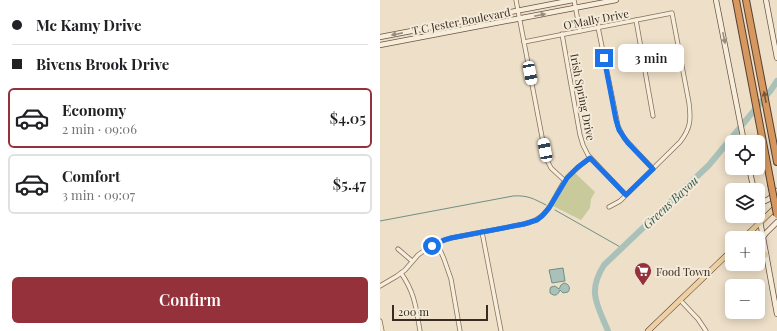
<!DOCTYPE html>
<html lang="en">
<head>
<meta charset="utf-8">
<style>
	:root { --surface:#fff; --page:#f6f6f6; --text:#202124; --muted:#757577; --line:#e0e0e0; --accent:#94313a }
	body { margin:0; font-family:"Playfair Display",serif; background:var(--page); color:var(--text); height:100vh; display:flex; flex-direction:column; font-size:15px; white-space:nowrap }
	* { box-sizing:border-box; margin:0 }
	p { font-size:13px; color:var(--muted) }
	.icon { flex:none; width:22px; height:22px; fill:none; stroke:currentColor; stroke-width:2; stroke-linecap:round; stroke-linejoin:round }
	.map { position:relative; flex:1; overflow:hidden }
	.drawer { display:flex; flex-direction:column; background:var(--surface); width:380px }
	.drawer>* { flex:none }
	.hud { display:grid; align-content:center; height:88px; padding:0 12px; background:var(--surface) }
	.buttons { position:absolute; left:345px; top:135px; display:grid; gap:8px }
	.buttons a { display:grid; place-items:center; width:40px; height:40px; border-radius:6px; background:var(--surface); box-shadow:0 2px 10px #0003; font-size:20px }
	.scale { position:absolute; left:12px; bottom:10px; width:96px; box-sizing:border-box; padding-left:4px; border:2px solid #392b21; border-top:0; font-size:11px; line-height:14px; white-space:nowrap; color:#392b21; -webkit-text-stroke:3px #f4ead8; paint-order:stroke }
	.end { position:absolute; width:18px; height:18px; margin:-9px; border:5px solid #1a73e8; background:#fff; box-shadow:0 0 0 2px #fff }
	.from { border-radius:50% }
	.bubble { position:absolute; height:28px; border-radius:6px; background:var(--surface); box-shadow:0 2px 10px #0003; font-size:13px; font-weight:600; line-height:28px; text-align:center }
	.car { position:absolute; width:12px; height:24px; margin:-12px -6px; border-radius:5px; box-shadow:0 0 3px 1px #0007; background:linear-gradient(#fff 24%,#345 0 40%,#fff 0 76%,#345 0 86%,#fff 0) }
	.hud b { display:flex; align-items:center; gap:14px; height:38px; font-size:15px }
	.hud b+b { border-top:1px solid var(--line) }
	.hud i { width:10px; height:10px; background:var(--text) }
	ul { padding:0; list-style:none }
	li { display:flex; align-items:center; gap:12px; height:60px; margin:0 8px 6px; padding:0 4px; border:2px solid var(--line); border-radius:6px }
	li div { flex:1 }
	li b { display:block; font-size:15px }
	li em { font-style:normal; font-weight:600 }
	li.current { border-color:var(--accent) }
	li>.icon { width:36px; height:36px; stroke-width:1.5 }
	.button { display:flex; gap:8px; margin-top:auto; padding:8px 12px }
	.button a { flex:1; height:46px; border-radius:6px; background:var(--accent); color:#fff; font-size:16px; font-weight:600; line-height:46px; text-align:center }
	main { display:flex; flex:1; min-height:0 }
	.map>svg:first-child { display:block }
	.green { fill:#c9ca9c }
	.water { fill:#a9c1b8; stroke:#708f85 }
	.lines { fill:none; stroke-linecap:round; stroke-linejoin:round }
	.stream { stroke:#708f85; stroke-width:1 }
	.river { stroke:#a9c1b8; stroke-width:6 }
	.minor-casing { stroke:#88715e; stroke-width:5 }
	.secondary-casing { stroke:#6a5241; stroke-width:6 }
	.primary-casing { stroke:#564032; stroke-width:6 }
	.motorway-casing { stroke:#564032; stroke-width:8 }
	.minor { stroke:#f7eddb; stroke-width:3.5 }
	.secondary { stroke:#f7eddb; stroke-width:4.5 }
	.primary { stroke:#edd0a3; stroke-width:5 }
	.motorway { stroke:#d6985e; stroke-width:6 }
	.motorway-bridge-casing { stroke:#564032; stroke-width:8; stroke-linecap:butt }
	.motorway-bridge { stroke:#d6985e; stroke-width:6 }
	.oneway { fill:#988c7e }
	.oneway2 { fill:#785739 }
	.route { stroke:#1a73e8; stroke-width:5 }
	.labels { text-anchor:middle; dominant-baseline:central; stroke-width:4; stroke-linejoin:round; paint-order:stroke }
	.street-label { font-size:11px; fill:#392b21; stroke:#f4ead8 }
	.poi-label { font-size:11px; fill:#392b21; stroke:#f4ead8; text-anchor:start }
	.water-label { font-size:12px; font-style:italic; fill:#315852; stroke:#f4ead8 }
</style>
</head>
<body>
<main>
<section class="drawer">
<div class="hud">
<b><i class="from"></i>Mc Kamy Drive</b>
<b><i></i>Bivens Brook Drive</b>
</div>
<ul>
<li class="current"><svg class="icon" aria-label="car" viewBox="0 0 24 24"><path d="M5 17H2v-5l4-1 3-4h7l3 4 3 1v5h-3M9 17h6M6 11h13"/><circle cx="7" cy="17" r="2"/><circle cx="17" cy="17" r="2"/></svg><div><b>Economy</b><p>2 min · 09:06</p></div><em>$4.05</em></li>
<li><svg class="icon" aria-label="car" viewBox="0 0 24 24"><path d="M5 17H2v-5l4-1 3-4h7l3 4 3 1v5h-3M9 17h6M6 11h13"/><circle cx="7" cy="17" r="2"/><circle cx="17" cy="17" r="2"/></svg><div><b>Comfort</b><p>3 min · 09:07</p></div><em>$5.47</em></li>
</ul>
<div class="button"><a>Confirm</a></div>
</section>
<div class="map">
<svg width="397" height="331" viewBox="0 0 397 331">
	<rect width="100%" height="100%" fill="#eddfc8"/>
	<!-- green -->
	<path class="green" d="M 195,173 L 215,192 L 211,199 L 210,208 L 201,220 L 173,206 L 182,189 Z"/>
	<!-- water -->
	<g class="water">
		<path d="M 183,268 L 185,281 L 172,283 L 169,270 Z"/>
		<path d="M 184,283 C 189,284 191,288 188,292 L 183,293 L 180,290 C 178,295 175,297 170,293 L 170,289 L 171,287 L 175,286 L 179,289 L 181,285 Z"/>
	</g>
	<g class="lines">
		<!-- stream -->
		<g class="stream">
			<path d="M 175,210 L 242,248"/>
			<path d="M 0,221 L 133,196 C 148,195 154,199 166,205"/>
		</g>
		<!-- river -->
		<path class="river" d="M 228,331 C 217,304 207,292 224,265 L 329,165 L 391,90 L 397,81"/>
		<defs>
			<g id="minor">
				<path d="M 136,0 L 166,158 L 171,168 L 185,181"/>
				<path d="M 194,0 L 200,31"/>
				<path d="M 256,20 L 273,116"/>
				<path d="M 218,27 L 238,126 L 244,138 L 273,169"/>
				<path d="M 182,34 L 200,135 L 203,145 L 208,155 L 246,195"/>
				<path d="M 144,42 L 292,13 L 309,103 C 311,119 311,128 300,142 L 240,201 L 229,207"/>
				<path d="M 102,232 L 121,331"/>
				<path d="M 57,243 L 64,259 L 71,279 L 80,331"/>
				<path d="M 18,249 L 32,261"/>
				<path d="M 21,273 C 35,293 36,308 40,331"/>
				<path d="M 0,286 L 17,276 L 25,270 L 38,255 L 45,250 L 57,243 L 71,238 L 144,224 C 172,218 171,198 187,178 C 194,170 202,164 210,158"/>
				<path d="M 300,300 L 318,319 L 326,331"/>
				<path d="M 0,321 L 2,331"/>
			</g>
			<g id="secondary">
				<path d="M 336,0 L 364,142"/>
				<path d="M 386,0 L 397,58"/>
				<path d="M 0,37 L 193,0"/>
				<path d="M 0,45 L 236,0"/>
				<path d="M 369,168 L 374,190"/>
				<path d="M 378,199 L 385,201 L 389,199 L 397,191"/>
				<path d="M 378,210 L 397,314"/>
				<path d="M 383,237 L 386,233 L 397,222"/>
			</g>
			<g id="primary">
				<path d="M 364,238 L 397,206"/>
				<path d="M 378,247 L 386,255"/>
				<path d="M 268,331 L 352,250"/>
			</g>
			<g id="motorway">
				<path d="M 356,0 L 391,184"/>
				<path d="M 366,0 L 397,162"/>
			</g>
		</defs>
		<!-- minor casing -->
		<use href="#minor" class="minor-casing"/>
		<!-- secondary casing -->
		<use href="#secondary" class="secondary-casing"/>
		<!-- primary casing -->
		<use href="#primary" class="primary-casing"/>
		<!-- motorway casing -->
		<use href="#motorway" class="motorway-casing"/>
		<!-- minor -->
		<use href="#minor" class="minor"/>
		<!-- secondary -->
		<use href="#secondary" class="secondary"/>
		<!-- primary -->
		<use href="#primary" class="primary"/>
		<!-- motorway -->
		<use href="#motorway" class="motorway"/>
		<defs>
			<path id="motorway-bridge" d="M 391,184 L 397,215"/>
		</defs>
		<!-- motorway-bridge casing -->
		<use href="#motorway-bridge" class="motorway-bridge-casing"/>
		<!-- motorway-bridge -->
		<use href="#motorway-bridge" class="motorway-bridge"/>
	</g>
	<!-- one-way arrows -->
	<defs><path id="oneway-solid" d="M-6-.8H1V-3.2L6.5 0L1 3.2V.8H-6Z"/></defs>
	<g class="oneway">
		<use href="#oneway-solid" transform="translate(160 15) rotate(-12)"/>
		<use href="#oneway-solid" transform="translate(17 34) rotate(169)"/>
		<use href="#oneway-solid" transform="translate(344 38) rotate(79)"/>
	</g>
	<use class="oneway2" href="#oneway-solid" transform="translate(385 97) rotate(-101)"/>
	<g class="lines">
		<!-- route -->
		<path class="route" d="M 52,246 L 64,240 L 71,238 L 144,224 L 157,220 L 162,216 L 169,208 L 187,178 L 198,167 L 210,158 L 246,195 L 273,169 L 248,143 L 239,130 L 236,120 L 224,58"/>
	</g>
	<!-- icons -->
	<defs>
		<symbol id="supermarket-pin" viewBox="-11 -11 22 30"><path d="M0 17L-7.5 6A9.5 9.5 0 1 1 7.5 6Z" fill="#94313a" stroke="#f4ead8"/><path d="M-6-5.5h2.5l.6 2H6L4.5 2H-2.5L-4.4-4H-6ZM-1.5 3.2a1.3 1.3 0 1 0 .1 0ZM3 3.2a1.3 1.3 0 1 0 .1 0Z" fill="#fff"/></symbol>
	</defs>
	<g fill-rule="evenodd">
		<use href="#supermarket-pin" x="253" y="261" width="20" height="27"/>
	</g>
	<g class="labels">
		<!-- street labels -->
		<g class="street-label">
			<text transform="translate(216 19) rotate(-11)">O'Mally Drive</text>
			<text transform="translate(81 21) rotate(-11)">T C Jester Boulevard</text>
			<text transform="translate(203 97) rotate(79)">Irish Spring Drive</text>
		</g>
		<!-- poi labels -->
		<g class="poi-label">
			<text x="276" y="271">Food Town</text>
		</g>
		<!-- water labels -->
		<g class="water-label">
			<text transform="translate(290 202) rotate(-43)">Greens Bayou</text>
		</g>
	</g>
</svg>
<div class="buttons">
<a><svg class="icon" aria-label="locate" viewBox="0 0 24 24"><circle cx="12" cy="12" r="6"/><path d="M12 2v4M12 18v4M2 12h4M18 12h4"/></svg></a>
<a><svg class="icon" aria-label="layers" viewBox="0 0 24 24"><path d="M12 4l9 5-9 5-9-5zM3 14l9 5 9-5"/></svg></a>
<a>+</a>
<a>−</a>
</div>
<div class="scale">200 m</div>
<i class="end from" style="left:52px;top:246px"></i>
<i class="end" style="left:224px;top:58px"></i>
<div class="bubble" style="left:238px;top:44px;width:66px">3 min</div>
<i class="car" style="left:150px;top:73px;rotate:169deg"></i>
<i class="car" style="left:165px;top:150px;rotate:349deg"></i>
</div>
</main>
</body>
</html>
